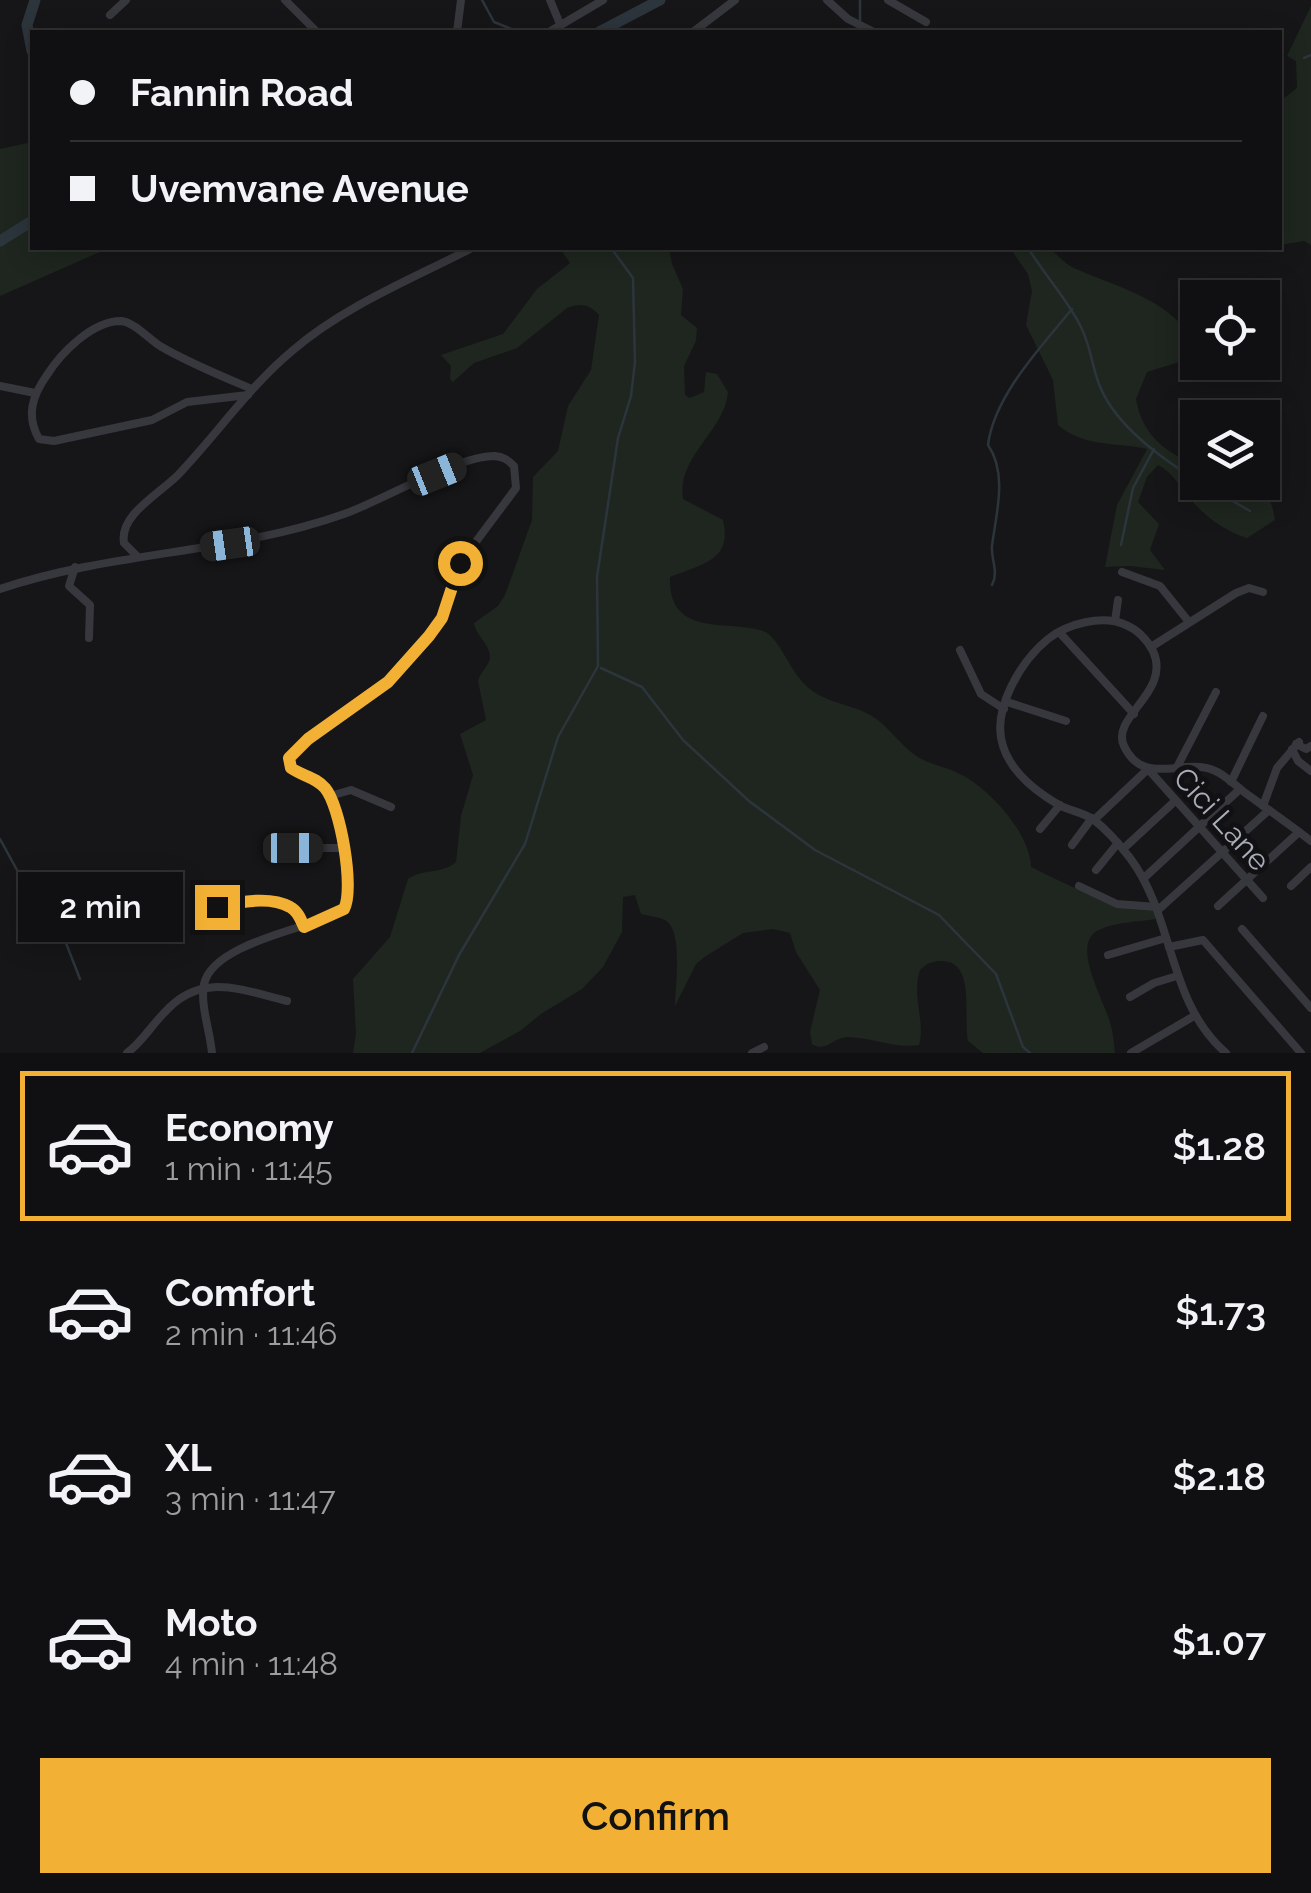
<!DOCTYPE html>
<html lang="en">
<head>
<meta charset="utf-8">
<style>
	:root { --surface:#101012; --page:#1e1e20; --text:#f1f3f6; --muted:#9c9d9f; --line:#303032; --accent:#f2b134 }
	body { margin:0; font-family:Raleway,sans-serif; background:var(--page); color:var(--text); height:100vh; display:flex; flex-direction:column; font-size:38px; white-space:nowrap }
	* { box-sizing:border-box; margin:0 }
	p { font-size:32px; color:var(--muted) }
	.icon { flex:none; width:55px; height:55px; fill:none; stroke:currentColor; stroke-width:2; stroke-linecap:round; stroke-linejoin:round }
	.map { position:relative; height:1053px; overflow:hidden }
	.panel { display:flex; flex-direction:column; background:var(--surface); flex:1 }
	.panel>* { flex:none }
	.banner { position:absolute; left:30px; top:30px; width:1252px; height:220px; border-radius:0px; box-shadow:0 5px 25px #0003,0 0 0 2px var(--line); display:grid; align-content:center; height:220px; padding:0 40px; background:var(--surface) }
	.buttons { position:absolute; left:1180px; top:280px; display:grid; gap:20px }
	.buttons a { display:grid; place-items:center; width:100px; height:100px; border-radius:0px; background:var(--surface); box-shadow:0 5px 25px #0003,0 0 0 2px var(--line); font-size:50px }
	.end { position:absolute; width:45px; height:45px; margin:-22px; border:12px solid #f2b134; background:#111; box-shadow:0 0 0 5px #111 }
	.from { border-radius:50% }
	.bubble { position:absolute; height:70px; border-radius:0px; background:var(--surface); box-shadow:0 5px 25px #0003,0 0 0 2px var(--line); font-size:32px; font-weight:600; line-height:70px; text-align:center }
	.car { position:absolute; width:30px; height:60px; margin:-30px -15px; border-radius:12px; box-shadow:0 0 8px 2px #0007; background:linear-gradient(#222 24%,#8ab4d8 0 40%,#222 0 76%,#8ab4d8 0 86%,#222 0) }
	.banner b { display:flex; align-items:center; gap:35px; height:95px; font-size:38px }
	.banner b+b { border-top:2px solid var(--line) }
	.banner i { width:25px; height:25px; background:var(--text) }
	ul { padding:18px 0 0; list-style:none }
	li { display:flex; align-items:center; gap:30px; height:150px; margin:0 20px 15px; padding:0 20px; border:5px solid transparent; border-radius:0px }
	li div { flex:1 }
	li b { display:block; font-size:38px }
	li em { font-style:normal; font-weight:600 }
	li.selected { border-color:var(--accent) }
	li>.icon { width:90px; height:90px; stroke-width:1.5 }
	.cta { display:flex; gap:20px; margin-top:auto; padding:20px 40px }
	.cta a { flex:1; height:115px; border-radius:0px; background:var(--accent); color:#111; font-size:40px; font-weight:600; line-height:115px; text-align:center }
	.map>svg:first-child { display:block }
	.green { fill:#1e261f }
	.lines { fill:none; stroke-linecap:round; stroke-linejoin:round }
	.stream { stroke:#2c353c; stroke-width:2.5 }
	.river { stroke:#2c353c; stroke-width:11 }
	.minor { stroke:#37383d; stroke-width:8 }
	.route { stroke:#f2b134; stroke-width:12 }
	.labels { text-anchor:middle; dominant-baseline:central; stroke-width:10; stroke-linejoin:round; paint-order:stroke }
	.street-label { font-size:30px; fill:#a8adb8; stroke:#111113 }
</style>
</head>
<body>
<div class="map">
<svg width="1311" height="1053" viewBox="0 0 1311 1053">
	<rect width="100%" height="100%" fill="#161618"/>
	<!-- green -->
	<g class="green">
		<path d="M 1311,6 L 1311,245 L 1304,241 L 1280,245 L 1280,108 L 1282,100 L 1297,88 L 1296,61 L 1287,56 Z"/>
		<path d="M 32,142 L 32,248 L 102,248 L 102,251 L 0,296 L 0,149 Z"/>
		<path d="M 546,248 L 669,248 L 672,264 L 683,289 L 681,315 L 697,328 L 696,341 L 684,366 L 685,395 L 690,398 L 704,392 L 706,372 L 717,374 L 728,392 C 725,431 676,457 683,499 L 723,520 C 733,561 701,564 670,577 C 668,639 730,619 763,631 C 780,637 790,674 810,689 C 829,704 852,704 872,716 C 890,727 900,746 918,757 C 931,765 947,767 960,774 C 990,789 1030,833 1031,867 C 1072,887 1107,906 1153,909 L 1156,919 C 1138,922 1109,922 1094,933 C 1074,950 1104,1001 1110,1022 C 1113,1032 1114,1043 1115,1053 L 983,1053 L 968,1041 C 963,1019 976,962 943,961 C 932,961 927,963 920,970 C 911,997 926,1022 919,1045 C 895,1049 871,1037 847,1037 C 832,1038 826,1053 812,1044 L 810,1032 L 820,990 L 796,952 L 790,933 L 773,929 L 743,933 L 706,956 L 696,964 L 675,1006 C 675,988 684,931 665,920 C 659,917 648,916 641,914 L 635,895 L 623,897 L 622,932 L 603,967 L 582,989 L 541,1014 L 520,1031 L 480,1053 L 353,1053 L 356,1034 L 353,979 L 390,937 L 408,879 C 423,868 441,875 456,862 L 461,816 L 473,775 L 460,734 L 486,720 L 478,681 C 480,672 490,665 490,657 C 490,644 476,636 474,623 L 498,606 L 505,595 L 532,520 L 533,477 L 558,451 L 568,406 L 591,370 L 599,315 C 589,304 580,303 567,308 L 517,348 L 474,363 L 453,382 L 450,379 L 451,366 L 441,355 L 503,334 L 537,289 L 570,263 L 561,250 Z"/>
		<path d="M 1010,248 C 1020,247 1040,244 1049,249 C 1058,254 1064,264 1074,268 C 1119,288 1174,300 1197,347 L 1189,359 L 1147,372 L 1136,399 C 1142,434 1164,453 1197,464 L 1198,482 C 1236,482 1268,471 1275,520 L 1247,538 C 1225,531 1208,519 1192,501 C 1180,488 1174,473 1158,465 L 1147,477 L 1138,502 L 1159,524 L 1150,550 L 1165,570 L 1130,566 L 1105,567 L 1117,505 L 1147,449 C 1116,442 1083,447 1058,425 L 1053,380 L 1026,325 L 1032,291 L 1028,274 Z"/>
	</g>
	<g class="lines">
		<!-- stream -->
		<g class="stream">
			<path d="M 482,0 L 494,22 L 519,32"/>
			<path d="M 860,0 L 860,21"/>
			<path d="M 1304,58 L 1311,55"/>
			<path d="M 1028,248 C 1044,274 1066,298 1080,325 C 1091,346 1091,363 1099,384 C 1114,424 1162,459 1198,481"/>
			<path d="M 1200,482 L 1250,511"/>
			<path d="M 1121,545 L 1133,488 L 1154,449"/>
			<path d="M 992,585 C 999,572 991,560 992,546 C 996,514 1008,474 988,445 C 994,396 1041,347 1072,309"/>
			<path d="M 601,668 L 642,687 L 683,740 L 749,801 L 815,850 L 939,915 L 996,974 L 1023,1047 L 1030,1053"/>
			<path d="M 0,839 L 29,892 L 64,938 L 80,979"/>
			<path d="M 412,1053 L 459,955 L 525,844 L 558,737 L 598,666 L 597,577 L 618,438 L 631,396 L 635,362 L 633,278 L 611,248"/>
		</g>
		<!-- river -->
		<g class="river">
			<path d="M 599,32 L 660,0"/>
			<path d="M 32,51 L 27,25 L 35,0"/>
			<path d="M 0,241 L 32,221"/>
		</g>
		<!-- minor -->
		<g class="minor">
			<path d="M 285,0 L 317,32"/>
			<path d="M 550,0 L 560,24"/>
			<path d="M 827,0 L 848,19 L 874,32"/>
			<path d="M 888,0 L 926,22"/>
			<path d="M 110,15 L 126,0"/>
			<path d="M 457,32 L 461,0"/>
			<path d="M 549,32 L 603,0"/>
			<path d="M 693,32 L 735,0"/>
			<path d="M 0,386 L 35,393"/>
			<path d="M 248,395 L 187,402 L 152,420 L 54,441 L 39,439 C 26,416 32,396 47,375 C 61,353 92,321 121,321 C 134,322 149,339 160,346 C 189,363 221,376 252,389"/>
			<path d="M 137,556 L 124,543 C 119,515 159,494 178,475 C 217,434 249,387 292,351 C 344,306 412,279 472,248"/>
			<path d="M 75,567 L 69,586 L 90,605 L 89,638"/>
			<path d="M 1122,572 L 1160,586 L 1189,622"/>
			<path d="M 0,589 C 112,551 232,554 344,514 C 384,500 456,456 495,456 C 504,457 508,460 514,466 L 516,488 L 460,563 L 442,618 L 429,636 L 387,682 L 308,739 L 289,757 L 291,768 L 322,785 L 330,796 C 338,823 363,895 337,914 C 304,929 213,944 204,984 C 200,1005 210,1031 212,1053"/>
			<path d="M 1115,621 L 1118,600"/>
			<path d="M 1059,632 L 1134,714"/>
			<path d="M 1151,647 L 1236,593 L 1249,588 L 1263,592"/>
			<path d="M 960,650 L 981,694 L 1004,709"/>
			<path d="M 1007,702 L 1066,721"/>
			<path d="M 1296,744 L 1306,749 L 1311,746"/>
			<path d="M 1292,749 L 1298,761 L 1311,771"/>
			<path d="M 1176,769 L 1216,692"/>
			<path d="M 1231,782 L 1263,716"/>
			<path d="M 330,796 L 351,790 L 391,807"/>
			<path d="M 1263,806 L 1277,768 L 1299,742"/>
			<path d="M 1094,820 L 1148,769 L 1263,898"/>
			<path d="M 1040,829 L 1060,805"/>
			<path d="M 1072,845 L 1092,818"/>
			<path d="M 268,848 L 343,848"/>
			<path d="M 1123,849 L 1175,801"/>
			<path d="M 1096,870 L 1118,843"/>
			<path d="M 1144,878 L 1240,789"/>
			<path d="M 1079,886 L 1117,904 L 1157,907"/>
			<path d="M 1291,886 L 1311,867"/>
			<path d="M 1218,906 L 1299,832"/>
			<path d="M 217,907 C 237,902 271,896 290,907 C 298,911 301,920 304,927"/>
			<path d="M 1158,910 L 1269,810"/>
			<path d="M 1242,929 L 1311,1008"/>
			<path d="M 1169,947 L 1203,940 L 1301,1053"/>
			<path d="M 1108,955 L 1166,938"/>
			<path d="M 1130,997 L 1154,983 L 1177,976"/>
			<path d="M 127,1053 C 142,1042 151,1026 164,1013 C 201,971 241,990 287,1001"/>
			<path d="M 752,1053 L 764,1047"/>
			<path d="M 1131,1053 L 1194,1016"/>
			<path d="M 1226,1053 C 1167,1002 1175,918 1130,858 C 1120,845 1107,830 1094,820 C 1083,812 1070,811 1059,805 C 1035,791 1011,772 1003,746 C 991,710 1021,661 1048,639 C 1067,624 1102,614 1126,625 C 1138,630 1147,640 1153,651 C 1172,692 1110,717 1124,746 C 1143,787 1182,758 1213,770 C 1224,774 1234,784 1244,792 C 1266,808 1289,824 1311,841"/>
		</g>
	</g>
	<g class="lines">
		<!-- route -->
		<path class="route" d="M 217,907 C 237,902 271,896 290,907 C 298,911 301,920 304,927 L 344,909 C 355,889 340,805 325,788 C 316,777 302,776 291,768 L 289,758 L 308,739 L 388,682 L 429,636 L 442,618 L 460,563"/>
	</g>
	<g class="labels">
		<!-- street labels -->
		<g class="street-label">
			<text transform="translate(1222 819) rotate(48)">Cici Lane</text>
		</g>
	</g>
</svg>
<div class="buttons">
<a><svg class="icon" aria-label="locate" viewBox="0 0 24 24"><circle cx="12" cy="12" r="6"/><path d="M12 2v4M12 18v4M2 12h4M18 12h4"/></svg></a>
<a><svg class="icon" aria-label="layers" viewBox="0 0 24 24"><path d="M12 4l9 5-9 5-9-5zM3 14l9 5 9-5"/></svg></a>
</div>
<i class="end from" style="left:460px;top:563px"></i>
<i class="end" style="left:217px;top:907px"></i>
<div class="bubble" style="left:18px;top:872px;width:165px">2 min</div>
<i class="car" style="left:437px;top:474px;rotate:68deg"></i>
<i class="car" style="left:230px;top:544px;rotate:262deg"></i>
<i class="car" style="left:293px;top:848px;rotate:90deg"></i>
<div class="banner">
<b><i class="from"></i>Fannin Road</b>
<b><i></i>Uvemvane Avenue</b>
</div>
</div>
<section class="panel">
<ul>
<li class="selected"><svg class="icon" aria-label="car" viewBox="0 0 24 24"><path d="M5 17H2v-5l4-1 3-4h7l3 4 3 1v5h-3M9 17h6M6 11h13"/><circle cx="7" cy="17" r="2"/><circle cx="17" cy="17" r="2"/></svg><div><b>Economy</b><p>1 min · 11:45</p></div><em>$1.28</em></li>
<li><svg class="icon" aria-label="car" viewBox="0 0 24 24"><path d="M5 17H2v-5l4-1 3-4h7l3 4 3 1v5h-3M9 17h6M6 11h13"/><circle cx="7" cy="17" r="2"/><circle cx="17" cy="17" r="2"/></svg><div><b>Comfort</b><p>2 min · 11:46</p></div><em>$1.73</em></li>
<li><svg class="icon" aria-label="car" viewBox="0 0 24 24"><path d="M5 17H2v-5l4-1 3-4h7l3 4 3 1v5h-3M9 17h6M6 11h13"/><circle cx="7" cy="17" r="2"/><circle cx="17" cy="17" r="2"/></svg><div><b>XL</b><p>3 min · 11:47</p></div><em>$2.18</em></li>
<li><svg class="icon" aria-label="car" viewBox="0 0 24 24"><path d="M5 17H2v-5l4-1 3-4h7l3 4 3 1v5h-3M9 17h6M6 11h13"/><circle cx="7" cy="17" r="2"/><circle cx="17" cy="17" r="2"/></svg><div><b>Moto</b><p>4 min · 11:48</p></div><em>$1.07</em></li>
</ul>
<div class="cta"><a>Confirm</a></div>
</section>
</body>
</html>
